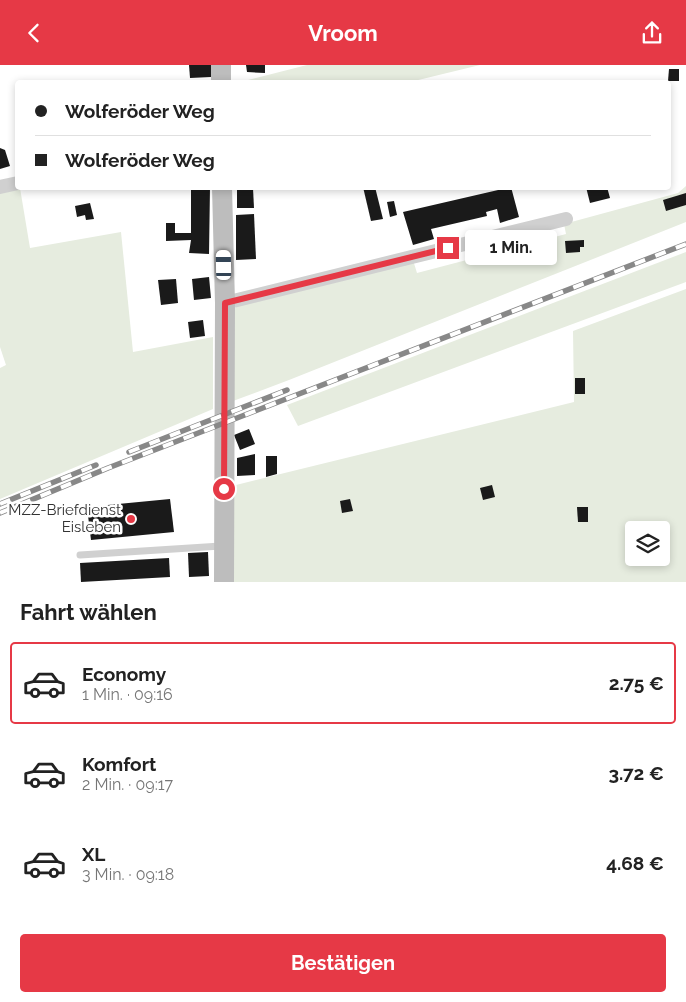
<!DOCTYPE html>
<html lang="de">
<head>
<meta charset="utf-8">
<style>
	:root { --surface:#fff; --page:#f2f2f2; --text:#222; --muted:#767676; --line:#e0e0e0; --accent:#e63946 }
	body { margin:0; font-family:Raleway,sans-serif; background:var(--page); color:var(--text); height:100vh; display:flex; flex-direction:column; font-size:19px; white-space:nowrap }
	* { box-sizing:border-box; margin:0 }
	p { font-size:16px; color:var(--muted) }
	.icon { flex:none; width:28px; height:28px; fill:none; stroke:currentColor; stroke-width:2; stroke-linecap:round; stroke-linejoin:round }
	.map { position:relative; height:517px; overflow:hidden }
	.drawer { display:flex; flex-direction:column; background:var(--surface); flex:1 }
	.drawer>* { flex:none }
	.banner { position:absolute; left:15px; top:15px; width:656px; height:110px; border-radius:5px; box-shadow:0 2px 8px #0003; display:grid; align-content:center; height:110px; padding:0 20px; background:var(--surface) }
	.controls { position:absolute; left:625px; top:456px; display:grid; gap:10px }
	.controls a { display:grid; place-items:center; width:45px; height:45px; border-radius:5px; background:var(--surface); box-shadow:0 2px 8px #0003; font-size:25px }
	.end { position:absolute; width:22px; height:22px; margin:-11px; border:6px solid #e63946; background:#fff; box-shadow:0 0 0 2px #fff }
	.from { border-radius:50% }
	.bubble { position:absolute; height:35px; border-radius:5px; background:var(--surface); box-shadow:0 2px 8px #0003; font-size:16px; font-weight:700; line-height:35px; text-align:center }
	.car { position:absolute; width:15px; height:30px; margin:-15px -8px; border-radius:6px; box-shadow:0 0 4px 1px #0007; background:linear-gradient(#fff 24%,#345 0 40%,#fff 0 76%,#345 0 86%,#fff 0) }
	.banner b { display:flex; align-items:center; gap:18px; height:48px; font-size:19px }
	.banner b+b { border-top:1px solid var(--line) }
	.banner i { width:12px; height:12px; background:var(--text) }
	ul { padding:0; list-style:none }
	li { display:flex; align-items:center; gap:15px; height:82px; margin:0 10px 8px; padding:0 10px; border:2px solid transparent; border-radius:5px }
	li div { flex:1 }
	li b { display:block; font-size:19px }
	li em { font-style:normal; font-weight:700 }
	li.on { border-color:var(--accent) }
	li>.icon { width:45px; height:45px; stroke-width:1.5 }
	h2 { padding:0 20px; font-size:22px; line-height:60px }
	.primary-button { display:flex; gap:10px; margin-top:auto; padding:10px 20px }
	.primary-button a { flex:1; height:58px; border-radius:5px; background:var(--accent); color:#fff; font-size:20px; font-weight:700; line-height:58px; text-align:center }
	header { display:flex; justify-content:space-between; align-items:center; height:65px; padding:0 20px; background:var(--accent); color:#fff; font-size:22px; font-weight:700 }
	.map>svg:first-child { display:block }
	.green { fill:#e6ecdf; fill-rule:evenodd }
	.building { fill:#1a1a1a }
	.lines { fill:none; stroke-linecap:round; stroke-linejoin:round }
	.service { stroke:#d0d0d0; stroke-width:7 }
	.minor { stroke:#d0d0d0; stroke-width:14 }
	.secondary { stroke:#bdbdbd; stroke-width:20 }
	.rail-casing { stroke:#888; stroke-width:5.5 }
	.rail { stroke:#fff; stroke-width:4; stroke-dasharray:11; stroke-linecap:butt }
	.route { stroke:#e63946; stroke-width:6 }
	.poi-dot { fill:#e63946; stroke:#fff; stroke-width:2 }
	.labels { text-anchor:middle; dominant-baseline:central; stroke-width:5; stroke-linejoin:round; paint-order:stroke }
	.poi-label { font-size:15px; fill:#333; stroke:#fff; text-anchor:end }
</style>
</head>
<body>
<header><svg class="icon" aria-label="back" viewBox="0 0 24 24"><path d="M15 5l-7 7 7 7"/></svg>Vroom<svg class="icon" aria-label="share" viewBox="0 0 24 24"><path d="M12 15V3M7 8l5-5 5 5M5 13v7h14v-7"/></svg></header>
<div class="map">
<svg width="686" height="517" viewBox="0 0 686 517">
	<rect width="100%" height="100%" fill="#fff"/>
	<!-- green -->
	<g class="green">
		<path d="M 307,0 L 480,0 L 410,17 L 240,17 Z"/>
		<path d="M 0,119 L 20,123 L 30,183 L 121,167 L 133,287 L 213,272 L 213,344 L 0,434 L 0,303 L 6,300 L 0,282 Z"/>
		<path d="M 686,121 L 686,157 L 289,315 L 233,336 L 228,251 L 239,239 L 413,195 L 417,208 L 566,169 L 564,159 L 678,128 Z"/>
		<path d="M 686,187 L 686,217 L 298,361 L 287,340 Z"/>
		<path d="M 686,224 L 686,517 L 234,517 L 232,421 L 574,337 L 573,266 ZM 634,465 L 661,465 L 661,492 L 634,492 Z"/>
	</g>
	<!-- building -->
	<g class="building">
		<path d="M 189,0 L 211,0 L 211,12 L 190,13 Z"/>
		<path d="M 246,0 L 265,0 L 265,8 L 247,7 Z"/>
		<path d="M 669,4 L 679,4 L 679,16 L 668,16 Z"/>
		<path d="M 0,83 L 5,85 L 10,101 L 0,104 Z"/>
		<path d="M 191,122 L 210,122 L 209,189 L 189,188 L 191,175 L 166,176 L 166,158 L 175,158 L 175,168 L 191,168 Z"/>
		<path d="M 363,122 L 375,122 L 383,154 L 371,156 Z"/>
		<path d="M 511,122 L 519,152 L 500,158 L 497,144 L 486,147 L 487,151 L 431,164 L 434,174 L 413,180 L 403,147 Z"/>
		<path d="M 586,122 L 607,122 L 610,133 L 590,138 Z"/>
		<path d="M 237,123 L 253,123 L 254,143 L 237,143 Z"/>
		<path d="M 686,128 L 686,140 L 666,146 L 663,135 Z"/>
		<path d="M 394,136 L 397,150 L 390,152 L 387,137 Z"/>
		<path d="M 90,138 L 94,154 L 86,155 L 85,150 L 77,152 L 75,141 Z"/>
		<path d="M 254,149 L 256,194 L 236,195 L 236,150 Z"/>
		<path d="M 584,175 L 584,182 L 580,182 L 580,187 L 566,188 L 565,176 Z"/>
		<path d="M 209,212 L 211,233 L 194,235 L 192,214 Z"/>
		<path d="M 176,214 L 178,238 L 161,240 L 158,215 Z"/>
		<path d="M 203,255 L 205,271 L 190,273 L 188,257 Z"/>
		<rect x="575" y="313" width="10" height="16"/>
		<path d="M 249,364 L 255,379 L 240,385 L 234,370 Z"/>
		<path d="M 255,389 L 255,410 L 237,411 L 237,393 Z"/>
		<path d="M 266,391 L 277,391 L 277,409 L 266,412 Z"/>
		<path d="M 492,420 L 495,432 L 483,435 L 480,423 Z"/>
		<path d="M 170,434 L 174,467 L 91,475 L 87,442 Z"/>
		<path d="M 350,434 L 353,446 L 342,448 L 340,436 Z"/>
		<path d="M 577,442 L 588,442 L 588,457 L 578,457 Z"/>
		<path d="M 208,487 L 209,511 L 189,512 L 188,488 Z"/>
		<path d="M 169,493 L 170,512 L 81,517 L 80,498 Z"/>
	</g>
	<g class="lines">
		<!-- service -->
		<path class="service" d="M 80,490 L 221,481"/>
		<!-- minor -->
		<g class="minor">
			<path d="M 0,122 L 18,118"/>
			<path d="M 225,238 L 566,154"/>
		</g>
		<!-- secondary -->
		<g class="secondary">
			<path d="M 221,0 L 221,18"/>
			<path d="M 222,122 L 225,238 L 224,517"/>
		</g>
		<defs>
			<g id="rail">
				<path d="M 129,387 L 287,325"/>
				<path d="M 0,439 L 96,400"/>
				<path d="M 0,448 L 108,403 L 686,179"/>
			</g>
		</defs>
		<!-- rail casing -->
		<use href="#rail" class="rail-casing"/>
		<!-- rail -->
		<use href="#rail" class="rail"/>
	</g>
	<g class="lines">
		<!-- route -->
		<path class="route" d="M 224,424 L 225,238 L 448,183"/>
	</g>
	<!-- markers -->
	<circle class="poi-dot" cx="131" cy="454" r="5"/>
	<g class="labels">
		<!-- poi labels -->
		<g class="poi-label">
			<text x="121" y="445">MZZ-Briefdienst<tspan x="121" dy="17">Eisleben</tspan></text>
		</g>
	</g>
</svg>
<div class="controls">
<a><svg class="icon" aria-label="layers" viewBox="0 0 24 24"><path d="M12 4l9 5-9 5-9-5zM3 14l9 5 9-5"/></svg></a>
</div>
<i class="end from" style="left:224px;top:424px"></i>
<i class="end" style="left:448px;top:183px"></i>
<div class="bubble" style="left:465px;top:165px;width:92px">1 Min.</div>
<i class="car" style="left:224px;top:200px;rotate:359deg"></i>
<div class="banner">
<b><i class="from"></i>Wolferöder Weg</b>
<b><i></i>Wolferöder Weg</b>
</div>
</div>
<section class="drawer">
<h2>Fahrt wählen</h2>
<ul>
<li class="on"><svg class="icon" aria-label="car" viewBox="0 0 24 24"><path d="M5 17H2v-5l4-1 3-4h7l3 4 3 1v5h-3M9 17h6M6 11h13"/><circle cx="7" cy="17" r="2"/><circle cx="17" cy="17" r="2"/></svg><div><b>Economy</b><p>1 Min. · 09:16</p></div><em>2.75 €</em></li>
<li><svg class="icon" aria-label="car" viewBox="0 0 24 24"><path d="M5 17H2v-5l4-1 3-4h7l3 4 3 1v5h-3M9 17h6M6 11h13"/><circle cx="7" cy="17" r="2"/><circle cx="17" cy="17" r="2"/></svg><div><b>Komfort</b><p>2 Min. · 09:17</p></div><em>3.72 €</em></li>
<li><svg class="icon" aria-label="car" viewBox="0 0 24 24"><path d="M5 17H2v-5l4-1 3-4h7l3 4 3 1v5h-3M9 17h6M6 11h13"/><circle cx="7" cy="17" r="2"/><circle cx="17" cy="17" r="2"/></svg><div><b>XL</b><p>3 Min. · 09:18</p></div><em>4.68 €</em></li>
</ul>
<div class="primary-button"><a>Bestätigen</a></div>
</section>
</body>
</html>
